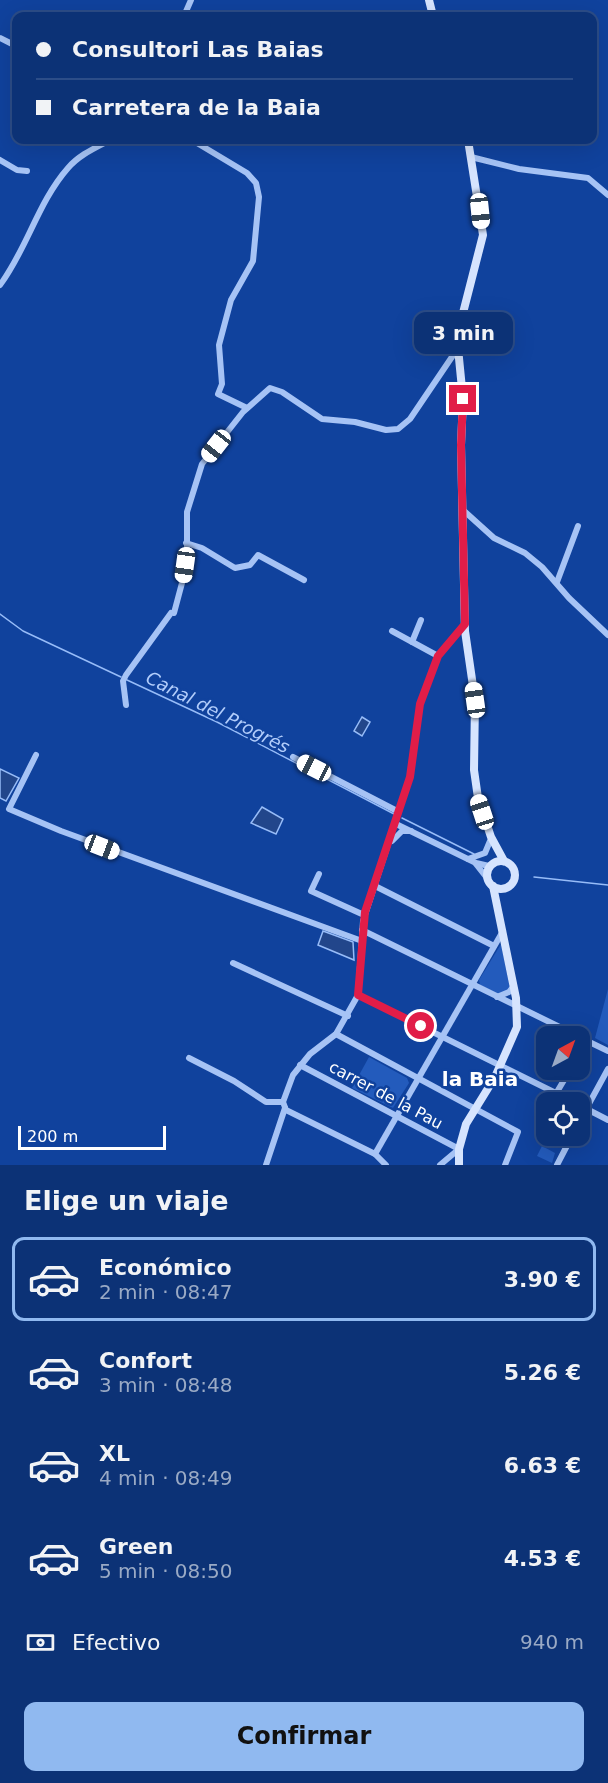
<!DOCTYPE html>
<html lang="es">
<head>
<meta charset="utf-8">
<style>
	:root { --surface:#0c3276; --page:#153a7b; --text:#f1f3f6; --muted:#9aaac5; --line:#2c4d88; --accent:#90b9f0 }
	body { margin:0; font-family:"DejaVu Sans",sans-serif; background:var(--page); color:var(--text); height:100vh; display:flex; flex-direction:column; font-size:22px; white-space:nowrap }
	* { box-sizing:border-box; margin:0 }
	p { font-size:20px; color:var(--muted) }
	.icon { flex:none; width:33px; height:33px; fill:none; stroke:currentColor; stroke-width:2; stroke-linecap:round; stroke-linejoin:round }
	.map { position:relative; height:1165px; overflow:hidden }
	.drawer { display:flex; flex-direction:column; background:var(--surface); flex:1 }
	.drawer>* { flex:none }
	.top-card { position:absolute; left:12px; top:12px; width:585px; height:132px; border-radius:12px; box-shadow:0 6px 24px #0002,0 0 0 2px var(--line); display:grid; align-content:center; height:132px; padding:0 24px; background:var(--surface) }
	.needle { width:39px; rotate:41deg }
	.controls { position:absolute; left:536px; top:1026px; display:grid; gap:12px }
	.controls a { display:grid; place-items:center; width:54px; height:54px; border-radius:12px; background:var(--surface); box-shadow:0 6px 24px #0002,0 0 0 2px var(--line); font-size:30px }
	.scale { position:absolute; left:18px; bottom:15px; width:148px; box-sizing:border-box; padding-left:6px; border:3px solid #fff; border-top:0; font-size:16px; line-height:21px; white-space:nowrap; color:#fff; -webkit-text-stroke:4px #10429d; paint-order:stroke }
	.end { position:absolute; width:27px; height:27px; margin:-14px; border:8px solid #e11d48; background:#fff; box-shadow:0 0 0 3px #fff }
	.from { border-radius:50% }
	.bubble { position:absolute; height:42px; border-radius:12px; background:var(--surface); box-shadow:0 6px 24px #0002,0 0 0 2px var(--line); font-size:20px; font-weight:600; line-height:42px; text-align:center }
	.car { position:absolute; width:18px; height:36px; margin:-18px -9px; border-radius:8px; box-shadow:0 0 4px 2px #0007; background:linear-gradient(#fff 24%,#345 0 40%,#fff 0 76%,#345 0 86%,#fff 0) }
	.top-card b { display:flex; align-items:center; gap:21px; height:57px; font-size:22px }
	.top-card b+b { border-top:2px solid var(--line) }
	.top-card i { width:15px; height:15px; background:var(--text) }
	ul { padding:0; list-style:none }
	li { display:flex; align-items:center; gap:18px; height:84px; margin:0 12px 9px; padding:0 12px; border:3px solid transparent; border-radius:12px }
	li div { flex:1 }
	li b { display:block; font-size:22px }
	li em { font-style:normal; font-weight:600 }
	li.active { border-color:var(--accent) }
	li>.icon { width:54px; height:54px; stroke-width:1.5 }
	h2 { padding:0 24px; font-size:27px; line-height:72px }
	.pay { display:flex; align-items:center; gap:15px; height:66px; padding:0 24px; font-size:22px }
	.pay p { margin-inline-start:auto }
	.action { display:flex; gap:12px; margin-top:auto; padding:12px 24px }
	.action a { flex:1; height:69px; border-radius:12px; background:var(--accent); color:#111; font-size:24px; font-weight:600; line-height:69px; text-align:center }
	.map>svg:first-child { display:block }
	.green { fill:#235bbc }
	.water { fill:#22468b; stroke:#97bcf8; stroke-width:1.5 }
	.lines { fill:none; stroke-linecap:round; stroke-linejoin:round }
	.stream { stroke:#97bcf8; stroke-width:1.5 }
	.street { stroke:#a6c3f5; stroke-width:6 }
	.secondary { stroke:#d6e4fe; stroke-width:8 }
	.route { stroke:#e11d48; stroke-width:8 }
	.labels { text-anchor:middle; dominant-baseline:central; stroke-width:5; stroke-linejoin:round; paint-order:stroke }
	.street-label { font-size:16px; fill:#fff; stroke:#10429d }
	.water-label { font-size:18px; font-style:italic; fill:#b2cdfb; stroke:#10429d }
	.quarter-label { font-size:20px; font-weight:bold; fill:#fff; stroke:#10429d }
</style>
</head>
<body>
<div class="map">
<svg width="608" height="1165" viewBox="0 0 608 1165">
	<rect width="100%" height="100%" fill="#10429d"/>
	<!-- green -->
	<g class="green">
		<path d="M 501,944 L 510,989 L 501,995 L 480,985 L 479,980 Z"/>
		<path d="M 608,989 L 608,1045 L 595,1038 Z"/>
		<path d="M 369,1057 L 407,1078 L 409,1083 L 393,1108 L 352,1088 Z"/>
		<path d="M 542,1146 L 555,1153 L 552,1163 L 537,1156 Z"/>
	</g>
	<!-- water -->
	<g class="water">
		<path d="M 362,717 L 370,722 L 362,736 L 354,731 Z"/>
		<path d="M 0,769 L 19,778 L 6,801 L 0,798 Z"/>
		<path d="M 262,807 L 283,819 L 276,834 L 251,823 Z"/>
		<path d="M 323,931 L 353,942 L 354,960 L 318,945 Z"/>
	</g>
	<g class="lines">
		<!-- stream -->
		<g class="stream">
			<path d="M 0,614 L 23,631 L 121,677"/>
			<path d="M 127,680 L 217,722 L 396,815"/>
			<path d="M 402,818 L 474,854"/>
			<path d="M 534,877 L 608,885"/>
		</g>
		<!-- street -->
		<g class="street">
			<path d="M 184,16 L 191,0"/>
			<path d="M 0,38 L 16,46"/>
			<path d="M 192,140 L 247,173 L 256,183 L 259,197 L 253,261 L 231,300 L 219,345 L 222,384 L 218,394 L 247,408"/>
			<path d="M 471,157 L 519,169 L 588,178 L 608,195"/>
			<path d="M 0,160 L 17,170 L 27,171"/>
			<path d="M 0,285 C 27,249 38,202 68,168 C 79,155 95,148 110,140"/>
			<path d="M 463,510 L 494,538 L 525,553 L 542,567 L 569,598 L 608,635"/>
			<path d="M 186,543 L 202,548 L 235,568 L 250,565 L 258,555 L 304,580"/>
			<path d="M 557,582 L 578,526"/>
			<path d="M 174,613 L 182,583 L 187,548 L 187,512 L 202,464 L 243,412 L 270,388 L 282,392 L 322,419 L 355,422 L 386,430 L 398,429 L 410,419 L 458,348"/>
			<path d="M 392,631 L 438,656"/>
			<path d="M 412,642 L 421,620"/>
			<path d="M 126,705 L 123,681 L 126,675 L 171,613"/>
			<path d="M 36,755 L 9,809 L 61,831 L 362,941"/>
			<path d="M 293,757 L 399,812"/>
			<path d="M 396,824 L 476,863 L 489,866"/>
			<path d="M 392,841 L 402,831 L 411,831"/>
			<path d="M 468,859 L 485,853 L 490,841"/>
			<path d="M 476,864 L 487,878"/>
			<path d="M 319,874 L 311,891 L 364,915"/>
			<path d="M 375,886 L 494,946"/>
			<path d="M 362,930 L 578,1036"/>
			<path d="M 233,963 L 348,1016"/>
			<path d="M 358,995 L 574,1102"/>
			<path d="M 497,997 L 509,992 L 513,987"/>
			<path d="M 336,1034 L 518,1132 L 505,1165"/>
			<path d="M 579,1037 L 608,1051"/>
			<path d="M 579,1053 L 586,1040"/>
			<path d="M 189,1058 L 234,1081 L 266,1102 L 283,1102"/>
			<path d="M 300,1065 L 459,1149 L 440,1165"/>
			<path d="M 551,1102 L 570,1070"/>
			<path d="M 579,1105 L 608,1120"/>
			<path d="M 546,1112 L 546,1116"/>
			<path d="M 579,1122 L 608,1069"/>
			<path d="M 375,1154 L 503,931"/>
			<path d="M 266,1165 L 285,1108"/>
			<path d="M 386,1165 L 375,1154 L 286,1110 L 283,1102 L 293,1075 L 310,1054 L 336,1034 L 358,995 L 363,921 L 410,777 L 420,704 L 438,656 L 465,624"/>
			<path d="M 557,1165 L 572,1136"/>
		</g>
		<!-- secondary -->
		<g class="secondary">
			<path d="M 429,0 L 433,16"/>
			<path d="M 468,140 L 483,235 L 463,313 L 458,348 L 463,399 L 461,445 L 465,631 L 475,700 L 474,770 L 478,798 L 491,837 L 504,861"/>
			<circle cx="501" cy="875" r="14"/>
			<path d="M 459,1165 L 459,1149 L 466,1124 L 495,1077 L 517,1027 L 516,998 L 493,886"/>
		</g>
	</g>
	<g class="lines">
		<!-- route -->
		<path class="route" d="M 421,1026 L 358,995 L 365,912 L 410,777 L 420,704 L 438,656 L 465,624 L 461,445 L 463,399"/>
	</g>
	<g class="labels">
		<!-- street labels -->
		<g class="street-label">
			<text transform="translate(386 1095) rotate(28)">carrer de la Pau</text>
		</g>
		<!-- water labels -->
		<g class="water-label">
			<text transform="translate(218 712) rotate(27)">Canal del Progrés</text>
		</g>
		<!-- quarter labels -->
		<g class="quarter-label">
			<text x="480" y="1079">la Baia</text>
		</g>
	</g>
</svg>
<div class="controls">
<a><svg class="needle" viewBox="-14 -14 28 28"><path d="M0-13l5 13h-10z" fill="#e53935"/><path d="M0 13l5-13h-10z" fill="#9aaac5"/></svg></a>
<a><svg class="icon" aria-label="locate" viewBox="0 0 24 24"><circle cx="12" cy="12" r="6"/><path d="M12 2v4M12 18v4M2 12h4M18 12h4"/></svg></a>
</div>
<div class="scale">200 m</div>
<i class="end from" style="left:421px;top:1026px"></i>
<i class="end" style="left:463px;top:399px"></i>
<div class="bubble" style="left:414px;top:312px;width:99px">3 min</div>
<i class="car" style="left:480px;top:211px;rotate:174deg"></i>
<i class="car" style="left:216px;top:446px;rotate:218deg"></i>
<i class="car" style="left:185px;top:565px;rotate:188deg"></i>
<i class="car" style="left:475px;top:700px;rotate:352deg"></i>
<i class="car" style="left:314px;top:768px;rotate:297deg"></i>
<i class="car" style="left:482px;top:812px;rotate:342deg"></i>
<i class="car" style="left:102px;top:847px;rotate:111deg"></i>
<div class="top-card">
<b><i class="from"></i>Consultori Las Baias</b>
<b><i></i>Carretera de la Baia</b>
</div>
</div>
<section class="drawer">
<h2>Elige un viaje</h2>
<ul>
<li class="active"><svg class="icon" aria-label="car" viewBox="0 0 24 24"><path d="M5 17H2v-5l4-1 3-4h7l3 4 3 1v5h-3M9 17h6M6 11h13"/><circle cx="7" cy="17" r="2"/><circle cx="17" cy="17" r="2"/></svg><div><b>Económico</b><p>2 min · 08:47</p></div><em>3.90 €</em></li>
<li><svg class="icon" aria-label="car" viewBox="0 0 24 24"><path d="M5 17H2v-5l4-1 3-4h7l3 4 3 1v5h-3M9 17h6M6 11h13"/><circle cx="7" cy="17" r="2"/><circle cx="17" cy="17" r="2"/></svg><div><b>Confort</b><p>3 min · 08:48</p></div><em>5.26 €</em></li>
<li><svg class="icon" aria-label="car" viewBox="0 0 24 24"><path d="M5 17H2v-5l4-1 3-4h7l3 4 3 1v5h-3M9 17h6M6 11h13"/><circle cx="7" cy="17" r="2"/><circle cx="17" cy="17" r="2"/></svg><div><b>XL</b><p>4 min · 08:49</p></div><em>6.63 €</em></li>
<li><svg class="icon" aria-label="car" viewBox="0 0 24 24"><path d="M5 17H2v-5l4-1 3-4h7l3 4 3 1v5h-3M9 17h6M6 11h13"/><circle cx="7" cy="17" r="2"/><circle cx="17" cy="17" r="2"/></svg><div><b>Green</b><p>5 min · 08:50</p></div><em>4.53 €</em></li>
</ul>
<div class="pay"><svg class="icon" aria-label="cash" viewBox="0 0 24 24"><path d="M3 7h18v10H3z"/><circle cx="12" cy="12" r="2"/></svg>Efectivo<p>940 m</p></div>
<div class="action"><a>Confirmar</a></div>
</section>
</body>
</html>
